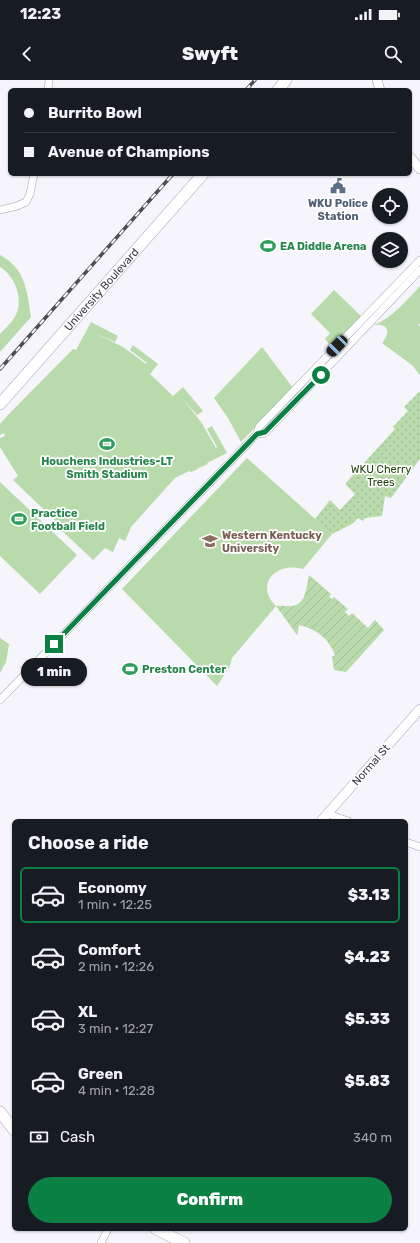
<!DOCTYPE html>
<html lang="en">
<head>
<meta charset="utf-8">
<style>
	:root { --surface:#171b24; --page:#20242c; --text:#f1f3f6; --muted:#9ea1a6; --line:#363941; --accent:#0b8043 }
	body { margin:0; font-family:Rubik,sans-serif; background:var(--page); color:var(--text); height:100vh; display:flex; flex-direction:column; font-size:15px; white-space:nowrap }
	* { box-sizing:border-box; margin:0 }
	p { font-size:13px; color:var(--muted) }
	.icon { flex:none; width:22px; height:22px; fill:none; stroke:currentColor; stroke-width:2; stroke-linecap:round; stroke-linejoin:round }
	.map { position:relative; flex:1; overflow:hidden }
	.panel { position:absolute; left:12px; top:739px; width:396px; height:412px; display:flex; flex-direction:column; background:var(--surface); border-radius:6px; box-shadow:0 1px 3px #0004 }
	.panel>* { flex:none }
	.hud { position:absolute; left:8px; top:8px; width:404px; height:88px; border-radius:6px; box-shadow:0 1px 3px #0004; display:grid; align-content:center; height:88px; padding:0 16px; background:var(--surface) }
	.fabs { position:absolute; left:372px; top:108px; display:grid; gap:8px }
	.fabs a { display:grid; place-items:center; width:36px; height:36px; border-radius:50%; background:var(--surface); box-shadow:0 1px 3px #0004; font-size:20px }
	.end { position:absolute; width:18px; height:18px; margin:-9px; border:5px solid #0b8043; background:#fff; box-shadow:0 0 0 2px #fff }
	.from { border-radius:50% }
	.bubble { position:absolute; height:28px; border-radius:14px; background:var(--surface); box-shadow:0 1px 3px #0004; font-size:13px; font-weight:800; line-height:28px; text-align:center }
	.car { position:absolute; width:12px; height:24px; margin:-12px -6px; border-radius:5px; box-shadow:0 0 3px 1px #0007; background:linear-gradient(#222 24%,#8ab4d8 0 40%,#222 0 76%,#8ab4d8 0 86%,#222 0) }
	.hud b { display:flex; align-items:center; gap:14px; height:38px; font-size:15px }
	.hud b+b { border-top:1px solid var(--line) }
	.hud i { width:10px; height:10px; background:var(--text) }
	ul { padding:0; list-style:none }
	li { display:flex; align-items:center; gap:12px; height:56px; margin:0 8px 6px; padding:0 8px; border:2px solid transparent; border-radius:6px }
	li div { flex:1 }
	li b { display:block; font-size:15px }
	li em { font-style:normal; font-weight:800 }
	li.on { border-color:var(--accent) }
	li>.icon { width:36px; height:36px; stroke-width:1.5 }
	h2 { padding:0 16px; font-size:18px; line-height:48px }
	.pay { display:flex; align-items:center; gap:10px; height:44px; padding:0 16px; font-size:15px }
	.pay p { margin-inline-start:auto }
	.action { display:flex; gap:8px; margin-top:auto; padding:8px 16px }
	.action a { flex:1; height:46px; border-radius:24px; background:var(--accent); color:#fff; font-size:16px; font-weight:800; line-height:46px; text-align:center }
	.status { display:flex; justify-content:space-between; align-items:center; height:28px; padding:0 20px; background:var(--surface); direction:ltr }
	.status svg { height:11px; fill:currentColor }
	header { display:flex; justify-content:space-between; align-items:center; height:52px; padding:0 16px; background:var(--surface); font-size:18px; font-weight:800 }
	.map>svg:first-child { display:block }
	.grass { fill:#b9daaa }
	.park { fill:url(#park-dots) }
	.garden { fill:url(#garden-furrows) }
	.lines { fill:none; stroke-linecap:round; stroke-linejoin:round }
	.minor-casing { stroke:#a4a0ba; stroke-width:8 }
	.tertiary-casing { stroke:#a4a0ba; stroke-width:10 }
	.primary-casing { stroke:#a4a0ba; stroke-width:12 }
	.minor { stroke:#fff; stroke-width:7 }
	.tertiary { stroke:#fff; stroke-width:9 }
	.primary { stroke:#fff; stroke-width:11 }
	.rail-casing { stroke:#4e4c57; stroke-width:3.5 }
	.rail { stroke:#fff; stroke-width:2; stroke-dasharray:6; stroke-linecap:butt }
	.route { stroke:#0b8043; stroke-width:5 }
	.labels { text-anchor:middle; dominant-baseline:central; stroke-width:3.5; stroke-linejoin:round; paint-order:stroke }
	.service-label { font-size:11px; font-weight:bold; fill:#4e5e75; stroke:#fff }
	.leisure-label { font-size:11px; font-weight:bold; fill:#27864d; stroke:#fff; text-anchor:start }
	.street-label { font-size:11px; fill:#3b3944; stroke:#fff }
	.park-label { font-size:11px; fill:#23440d; stroke:#fff }
	.education-label { font-size:11px; font-weight:bold; fill:#785e54; stroke:#fff; text-anchor:start }
</style>
</head>
<body>
<div class="status"><b>12:23</b><svg viewBox="0 0 49 12"><path d="M0 12V9h3v3zM5 12V6h3v6zM10 12V3h3v9zM15 12V0h3v12zM26 1h20v11H26zM47 4h2v5h-2z"/></svg></div>
<header><svg class="icon" aria-label="back" viewBox="0 0 24 24"><path d="M15 5l-7 7 7 7"/></svg>Swyft<svg class="icon" aria-label="search" viewBox="0 0 24 24"><circle cx="10" cy="10" r="6"/><path d="M15 15l6 6"/></svg></header>
<div class="map">
<svg width="420" height="1163" viewBox="0 0 420 1163">
	<defs>
		<pattern id="park-dots" width="8" height="8" patternUnits="userSpaceOnUse"><rect width="8" height="8" fill="#b9daaa"/><path d="M2 2h.1M6 6h.1" fill="none" stroke="#a0bc94" stroke-width="1.8" stroke-linecap="round"/></pattern>
		<pattern id="garden-furrows" width="10" height="10" patternUnits="userSpaceOnUse"><rect width="10" height="10" fill="#b9daaa"/><path d="M-1 1l2-2M0 10L10 0M9 11l2-2" fill="none" stroke="#a0bc94"/></pattern>
	</defs>
	<rect width="100%" height="100%" fill="#f5f5fb"/>
	<!-- grass -->
	<g class="grass">
		<path d="M 0,175 C 26,189 27,211 31,237 L 0,272 L 0,254 C 5,249 11,243 15,237 C 24,220 16,197 0,187 Z"/>
		<path d="M 420,206 L 420,243 L 418,245 L 420,246 L 420,295 L 412,285 L 382,263 C 390,254 390,243 374,245 C 393,237 406,221 420,206 Z"/>
		<path d="M 334,210 L 361,236 L 332,267 L 325,259 L 330,253 L 311,234 Z"/>
		<path d="M 91,242 L 118,256 L 115,262 L 95,253 L 123,267 L 146,284 L 147,283 L 130,270 L 133,265 L 158,284 L 150,294 L 173,316 L 183,307 L 203,331 L 197,335 L 183,319 L 201,342 L 216,368 L 217,367 L 207,349 L 212,346 L 227,373 L 207,383 L 208,384 L 199,388 L 198,387 L 198,389 L 191,392 L 189,391 L 175,398 L 131,447 L 125,461 L 119,458 L 113,472 L 105,468 L 93,480 L 59,448 L 61,446 L 13,400 L 18,396 L 0,367 L 0,358 L 5,356 L 4,353 L 0,355 L 0,344 L 9,334 L 73,269 L 76,270 Z"/>
		<path d="M 262,267 L 293,308 L 241,362 L 228,338 L 214,318 Z"/>
		<path d="M 247,378 L 332,454 L 303,489 C 276,481 254,505 276,526 L 232,578 L 229,588 L 217,606 L 122,509 Z"/>
		<path d="M 0,402 L 77,475 L 40,514 L 0,476 Z"/>
		<path d="M 0,558 L 9,564 L 6,582 L 0,593 Z"/>
	</g>
	<!-- park -->
	<path class="park" d="M 419,312 L 420,312 L 420,379 L 391,418 L 385,416 L 382,436 L 365,438 L 363,441 L 358,438 L 352,444 L 332,454 L 315,439 L 330,420 L 340,430 L 355,414 L 345,404 L 395,349 L 393,347 L 408,331 L 404,327 Z"/>
	<!-- garden -->
	<path class="garden" d="M 309,495 L 331,514 L 329,517 L 332,519 L 334,517 L 348,529 L 345,532 L 349,536 L 352,533 L 368,548 L 375,540 L 384,550 L 346,592 L 334,590 L 332,577 L 335,575 C 328,558 317,549 299,545 L 297,555 L 276,526 C 282,525 286,527 292,526 C 307,524 306,507 309,495 Z"/>
	<g class="lines">
		<defs>
			<g id="minor">
				<path d="M 48,10 L 49,0"/>
				<path d="M 0,130 L 17,126 L 26,122 L 30,114 L 34,94"/>
				<path d="M 257,354 L 265,353 L 420,190"/>
				<path d="M 0,620 L 257,354 L 259,347 L 420,180"/>
				<path d="M 328,734 L 348,741"/>
				<path d="M 406,762 L 420,767"/>
				<path d="M 101,1163 L 108,1149"/>
			</g>
			<g id="tertiary">
				<path d="M 377,0 L 380,10"/>
				<path d="M 410,77 L 420,89"/>
				<path d="M 321,741 L 420,629"/>
			</g>
			<g id="primary">
				<path d="M 278,10 L 286,0"/>
				<path id="s1" d="M 0,324 L 203,94"/>
				<path d="M 0,1032 L 14,1050"/>
				<path d="M 156,1149 L 184,1163"/>
			</g>
		</defs>
		<!-- minor casing -->
		<use href="#minor" class="minor-casing"/>
		<!-- tertiary casing -->
		<use href="#tertiary" class="tertiary-casing"/>
		<!-- primary casing -->
		<use href="#primary" class="primary-casing"/>
		<!-- minor -->
		<use href="#minor" class="minor"/>
		<!-- tertiary -->
		<use href="#tertiary" class="tertiary"/>
		<!-- primary -->
		<use href="#primary" class="primary"/>
		<defs>
			<g id="rail">
				<path d="M 246,10 L 255,0"/>
				<path d="M 0,289 L 173,94"/>
			</g>
		</defs>
		<!-- rail casing -->
		<use href="#rail" class="rail-casing"/>
		<!-- rail -->
		<use href="#rail" class="rail"/>
	</g>
	<g class="lines">
		<!-- route -->
		<path class="route" d="M 54,564 L 257,354 L 265,352 L 321,295"/>
	</g>
	<!-- icons -->
	<defs>
		<symbol id="civic-bare" viewBox="-9 -9 18 18"><path d="M-.6-6.5H3V-4.5H.6V-3L4-1V1h2V6H-6V1h2V-1L-.6-3ZM-1.2 2.5V6h2.4V2.5Z" fill="#5c6f8a" stroke="#fff" stroke-width="2.5" paint-order="stroke"/></symbol>
		<symbol id="stadium-bare" viewBox="-9 -9 18 18"><path d="M0-5a6.5 5 0 1 0 0 10a6.5 5 0 1 0 0-10ZM-3.5-1.8h7v3.6h-7Z" fill="#2e9e5b" stroke="#fff" stroke-width="2.5" paint-order="stroke"/></symbol>
		<symbol id="university-bare" viewBox="-9 -9 18 18"><path d="M0-5L7-2L0 1L-7-2ZM-4 1L0 2.5L4 1V4Q0 6-4 4Z" fill="#8d6e63" stroke="#fff" stroke-width="2.5" paint-order="stroke"/></symbol>
	</defs>
	<g fill-rule="evenodd">
		<use href="#civic-bare" x="327" y="95" width="22" height="22"/>
		<use href="#stadium-bare" x="257" y="155" width="22" height="22"/>
		<use href="#stadium-bare" x="96" y="353" width="22" height="22"/>
		<use href="#stadium-bare" x="8" y="428" width="22" height="22"/>
		<use href="#university-bare" x="199" y="450" width="22" height="22"/>
		<use href="#stadium-bare" x="119" y="578" width="22" height="22"/>
	</g>
	<g class="labels">
		<!-- service labels -->
		<g class="service-label">
			<text x="338" y="123">WKU Police<tspan x="338" dy="13">Station</tspan></text>
		</g>
		<!-- leisure labels -->
		<g class="leisure-label">
			<text x="280" y="166">EA Diddle Arena</text>
			<text x="107" y="381" text-anchor="middle">Houchens Industries-LT<tspan x="107" dy="13">Smith Stadium</tspan></text>
			<text x="31" y="433">Practice<tspan x="31" dy="13">Football Field</tspan></text>
			<text x="142" y="589">Preston Center</text>
		</g>
		<!-- street labels -->
		<g class="street-label">
			<text stroke="none"><textPath href="#s1" startOffset="153">University Boulevard</textPath></text>
			<text transform="translate(371 685) rotate(-49)">Normal St</text>
		</g>
		<!-- park labels -->
		<g class="park-label">
			<text x="381" y="389">WKU Cherry<tspan x="381" dy="13">Trees</tspan></text>
		</g>
		<!-- education labels -->
		<g class="education-label">
			<text x="222" y="455">Western Kentucky<tspan x="222" dy="13">University</tspan></text>
		</g>
	</g>
</svg>
<div class="fabs">
<a><svg class="icon" aria-label="locate" viewBox="0 0 24 24"><circle cx="12" cy="12" r="6"/><path d="M12 2v4M12 18v4M2 12h4M18 12h4"/></svg></a>
<a><svg class="icon" aria-label="layers" viewBox="0 0 24 24"><path d="M12 4l9 5-9 5-9-5zM3 14l9 5 9-5"/></svg></a>
</div>
<i class="end from" style="left:321px;top:295px"></i>
<i class="end" style="left:54px;top:564px"></i>
<div class="bubble" style="left:21px;top:578px;width:66px">1 min</div>
<i class="car" style="left:337px;top:266px;rotate:224deg"></i>
<div class="hud">
<b><i class="from"></i>Burrito Bowl</b>
<b><i></i>Avenue of Champions</b>
</div>
<section class="panel">
<h2>Choose a ride</h2>
<ul>
<li class="on"><svg class="icon" aria-label="car" viewBox="0 0 24 24"><path d="M5 17H2v-5l4-1 3-4h7l3 4 3 1v5h-3M9 17h6M6 11h13"/><circle cx="7" cy="17" r="2"/><circle cx="17" cy="17" r="2"/></svg><div><b>Economy</b><p>1 min · 12:25</p></div><em>$3.13</em></li>
<li><svg class="icon" aria-label="car" viewBox="0 0 24 24"><path d="M5 17H2v-5l4-1 3-4h7l3 4 3 1v5h-3M9 17h6M6 11h13"/><circle cx="7" cy="17" r="2"/><circle cx="17" cy="17" r="2"/></svg><div><b>Comfort</b><p>2 min · 12:26</p></div><em>$4.23</em></li>
<li><svg class="icon" aria-label="car" viewBox="0 0 24 24"><path d="M5 17H2v-5l4-1 3-4h7l3 4 3 1v5h-3M9 17h6M6 11h13"/><circle cx="7" cy="17" r="2"/><circle cx="17" cy="17" r="2"/></svg><div><b>XL</b><p>3 min · 12:27</p></div><em>$5.33</em></li>
<li><svg class="icon" aria-label="car" viewBox="0 0 24 24"><path d="M5 17H2v-5l4-1 3-4h7l3 4 3 1v5h-3M9 17h6M6 11h13"/><circle cx="7" cy="17" r="2"/><circle cx="17" cy="17" r="2"/></svg><div><b>Green</b><p>4 min · 12:28</p></div><em>$5.83</em></li>
</ul>
<div class="pay"><svg class="icon" aria-label="cash" viewBox="0 0 24 24"><path d="M3 7h18v10H3z"/><circle cx="12" cy="12" r="2"/></svg>Cash<p>340 m</p></div>
<div class="action"><a>Confirm</a></div>
</section>
</div>
</body>
</html>
